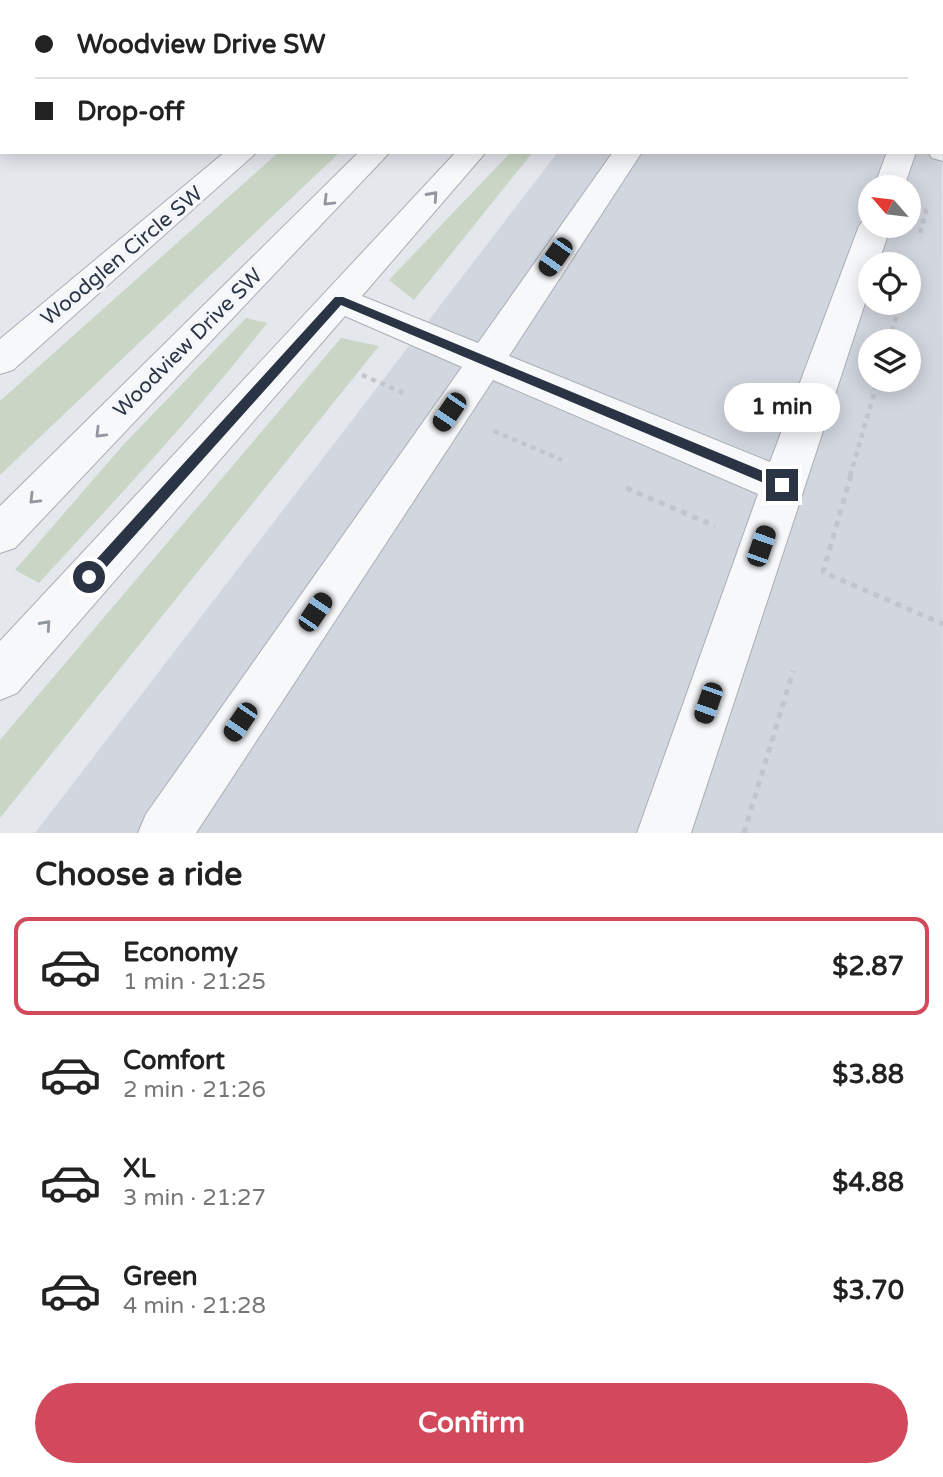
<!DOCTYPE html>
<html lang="en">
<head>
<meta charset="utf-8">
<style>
	:root { --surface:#fff; --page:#f2f2f2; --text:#222; --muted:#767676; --line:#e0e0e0; --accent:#d1495b }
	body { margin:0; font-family:"Varela Round",sans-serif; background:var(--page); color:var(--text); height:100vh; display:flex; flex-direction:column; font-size:26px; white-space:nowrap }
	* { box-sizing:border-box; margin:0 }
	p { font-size:23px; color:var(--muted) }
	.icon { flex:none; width:38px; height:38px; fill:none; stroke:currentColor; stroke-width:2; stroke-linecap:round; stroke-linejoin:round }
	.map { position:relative; height:833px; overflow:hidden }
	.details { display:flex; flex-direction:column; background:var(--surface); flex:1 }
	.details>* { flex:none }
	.guide { position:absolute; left:0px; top:0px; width:943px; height:154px; box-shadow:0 4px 18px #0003; display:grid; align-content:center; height:154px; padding:0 35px; background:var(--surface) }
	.needle { width:46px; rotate:298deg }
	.buttons { position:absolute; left:858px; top:175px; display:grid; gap:14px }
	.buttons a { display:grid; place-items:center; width:63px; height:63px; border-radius:50%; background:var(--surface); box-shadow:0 4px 18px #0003; font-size:35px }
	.end { position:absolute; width:32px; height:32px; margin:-16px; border:9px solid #2b3445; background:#fff; box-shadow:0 0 0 4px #fff }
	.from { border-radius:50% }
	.bubble { position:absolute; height:49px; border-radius:24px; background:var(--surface); box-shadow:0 4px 18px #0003; font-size:23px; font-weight:700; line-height:49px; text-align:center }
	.car { position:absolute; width:21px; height:42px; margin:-21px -10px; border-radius:9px; box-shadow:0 0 5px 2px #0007; background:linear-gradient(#222 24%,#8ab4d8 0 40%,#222 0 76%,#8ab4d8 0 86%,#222 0) }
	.guide b { display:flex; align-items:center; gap:24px; height:66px; font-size:26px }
	.guide b+b { border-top:2px solid var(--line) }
	.guide i { width:18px; height:18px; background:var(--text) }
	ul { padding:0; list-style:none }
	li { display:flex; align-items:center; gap:21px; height:98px; margin:0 14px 10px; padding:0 21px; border:4px solid transparent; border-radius:14px }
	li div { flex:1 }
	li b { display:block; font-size:26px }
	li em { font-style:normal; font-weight:700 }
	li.active { border-color:var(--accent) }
	li>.icon { width:63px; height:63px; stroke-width:1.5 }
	h2 { padding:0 35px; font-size:32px; line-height:84px }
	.button { display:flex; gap:14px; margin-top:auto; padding:14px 35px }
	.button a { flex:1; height:80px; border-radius:42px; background:var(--accent); color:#fff; font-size:28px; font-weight:700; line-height:80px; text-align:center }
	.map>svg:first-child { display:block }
	.built { fill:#d2d6de; fill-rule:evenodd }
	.green { fill:#c9d6c5 }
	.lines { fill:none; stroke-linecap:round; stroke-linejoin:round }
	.minor-casing { stroke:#a9aeb7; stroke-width:2 }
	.major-casing { stroke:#a3abb8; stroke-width:2 }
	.path-far1 { stroke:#c2c5cb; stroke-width:4.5; stroke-dasharray:5 5; stroke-linecap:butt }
	.path { stroke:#c2c5cb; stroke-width:5; stroke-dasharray:6 6; stroke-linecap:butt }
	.minor { fill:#f7f8fa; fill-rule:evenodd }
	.major { fill:#fff; fill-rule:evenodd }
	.oneway { stroke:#9196a0 }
	.route { fill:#2b3445 }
	.labels { text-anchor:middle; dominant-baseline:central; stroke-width:7; stroke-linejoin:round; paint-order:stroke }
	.street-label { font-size:21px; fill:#2b3445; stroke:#f4f6f9 }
</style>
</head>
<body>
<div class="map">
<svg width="943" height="833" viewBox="0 0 943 833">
	<rect width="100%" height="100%" fill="#e4e7ec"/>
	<!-- built -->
	<path class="built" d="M 942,111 L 943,833 L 35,833 L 558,152 L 942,152 ZM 870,187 L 908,187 L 908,226 L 870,226 ZM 870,264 L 908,264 L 908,303 L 870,303 ZM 870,341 L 908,341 L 908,380 L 870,380 Z"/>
	<!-- green -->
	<g class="green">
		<path d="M 279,152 L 340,152 L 0,475 L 0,401 Z"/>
		<path d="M 511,152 L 533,152 L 414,300 L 389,280 Z"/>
		<path d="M 246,318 L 267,323 C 196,414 117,498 39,583 L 15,570 L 124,444 Z"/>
		<path d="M 341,338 L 379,346 L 0,818 L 0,740 Z"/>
	</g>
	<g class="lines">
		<defs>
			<g id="minor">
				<path d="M 375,0 L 399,0 L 401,2 L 377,2 Z"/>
				<path d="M 512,0 L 536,0 L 510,2 Z"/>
				<path d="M 596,0 L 620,0 L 594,2 Z"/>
				<path d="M 942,143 L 943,161 L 932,158 L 928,152 L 942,152 Z"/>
				<path d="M 225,152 L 257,152 L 13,370 L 0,374 L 0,339 Z"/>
				<path d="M 359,152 L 390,152 L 15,548 L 0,553 L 0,506 Z"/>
				<path d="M 456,152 L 486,152 L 362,296 L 478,343 L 613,152 L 642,152 L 509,356 L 770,462 L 859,226 L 864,219 L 870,217 L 870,226 L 891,226 L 878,264 L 870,264 L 870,288 L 691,833 L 637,833 L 758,494 L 493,380 L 196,833 L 138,833 L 146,814 L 462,367 L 345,316 L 17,693 L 0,700 L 0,641 Z"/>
				<path d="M 887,152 L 916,152 L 904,187 L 874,187 Z"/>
			</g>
			<g id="major">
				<path d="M 474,0 L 498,0 L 499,2 L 475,2 Z"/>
				<path d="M 625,0 L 654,0 L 656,2 L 627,2 Z"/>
				<path d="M 761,0 L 791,0 L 793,2 L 763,2 Z"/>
				<rect x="942" y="33" width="1" height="14"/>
				<path d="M 942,67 L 943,67 L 943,84 L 942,83 Z"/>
			</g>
		</defs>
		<!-- minor casing -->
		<use href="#minor" class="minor-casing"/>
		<!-- major casing -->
		<use href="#major" class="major-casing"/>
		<!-- path-far1 -->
		<g class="path-far1">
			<path d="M 920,233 L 928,204"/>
			<path d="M 889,341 L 900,303"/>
			<path d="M 362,375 L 406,394"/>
			<path d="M 494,431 L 562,460"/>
			<path d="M 850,476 L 878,380"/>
		</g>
		<!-- path -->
		<g class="path">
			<path d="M 851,475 L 823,572 L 943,624"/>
			<path d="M 626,488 L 715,526"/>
			<path d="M 744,833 L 793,671"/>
		</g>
		<!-- minor -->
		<use href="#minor" class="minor"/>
		<!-- major -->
		<use href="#major" class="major"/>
	</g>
	<!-- one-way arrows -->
	<defs><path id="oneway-chevron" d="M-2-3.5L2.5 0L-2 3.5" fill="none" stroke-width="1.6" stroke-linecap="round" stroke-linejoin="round" transform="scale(1.75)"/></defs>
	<g class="oneway">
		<use href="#oneway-chevron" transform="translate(433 196) rotate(-48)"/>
		<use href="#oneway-chevron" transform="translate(328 201) rotate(135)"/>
		<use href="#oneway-chevron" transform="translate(100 433) rotate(135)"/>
		<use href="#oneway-chevron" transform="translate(34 499) rotate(135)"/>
		<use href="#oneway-chevron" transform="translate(46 625) rotate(-48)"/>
	</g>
	<!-- route -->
	<path class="route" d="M 335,297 L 343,297 L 787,481 L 788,485 L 782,490 L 778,489 L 341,305 L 94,581 L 84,581 L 84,573 Z"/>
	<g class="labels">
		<!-- street labels -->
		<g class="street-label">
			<text transform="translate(122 256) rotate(-40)">Woodglen Circle SW</text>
			<text transform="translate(188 343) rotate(-45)">Woodview Drive SW</text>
		</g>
	</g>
</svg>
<div class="buttons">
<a><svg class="needle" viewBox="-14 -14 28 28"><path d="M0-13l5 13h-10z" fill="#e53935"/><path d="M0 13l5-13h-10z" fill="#767676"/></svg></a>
<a><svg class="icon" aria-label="locate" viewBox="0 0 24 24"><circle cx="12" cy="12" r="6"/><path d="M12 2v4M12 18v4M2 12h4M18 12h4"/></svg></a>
<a><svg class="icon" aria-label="layers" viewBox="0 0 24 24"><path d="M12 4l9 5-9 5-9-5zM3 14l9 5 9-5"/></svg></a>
</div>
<i class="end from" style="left:89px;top:577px"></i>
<i class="end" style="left:782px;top:485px"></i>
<div class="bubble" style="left:724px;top:383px;width:116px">1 min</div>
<i class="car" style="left:555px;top:257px;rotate:215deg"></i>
<i class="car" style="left:449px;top:412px;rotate:214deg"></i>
<i class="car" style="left:761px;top:546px;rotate:19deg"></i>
<i class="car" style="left:315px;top:612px;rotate:34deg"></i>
<i class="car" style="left:708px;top:703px;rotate:199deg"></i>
<i class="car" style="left:240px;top:722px;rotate:214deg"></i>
<div class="guide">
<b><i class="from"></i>Woodview Drive SW</b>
<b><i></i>Drop-off</b>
</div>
</div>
<section class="details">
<h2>Choose a ride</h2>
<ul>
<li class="active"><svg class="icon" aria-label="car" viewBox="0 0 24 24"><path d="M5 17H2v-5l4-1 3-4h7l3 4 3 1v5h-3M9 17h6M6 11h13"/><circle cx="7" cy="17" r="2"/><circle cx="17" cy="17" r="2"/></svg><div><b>Economy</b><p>1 min · 21:25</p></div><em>$2.87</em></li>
<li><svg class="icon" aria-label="car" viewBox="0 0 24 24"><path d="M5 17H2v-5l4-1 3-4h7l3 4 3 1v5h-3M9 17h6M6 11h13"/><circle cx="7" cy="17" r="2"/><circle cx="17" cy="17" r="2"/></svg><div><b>Comfort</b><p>2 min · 21:26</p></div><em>$3.88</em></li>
<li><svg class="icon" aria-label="car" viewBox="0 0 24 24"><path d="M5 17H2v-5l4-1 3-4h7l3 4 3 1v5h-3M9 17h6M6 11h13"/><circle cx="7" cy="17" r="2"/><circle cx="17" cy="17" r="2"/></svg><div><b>XL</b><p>3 min · 21:27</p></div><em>$4.88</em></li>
<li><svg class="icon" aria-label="car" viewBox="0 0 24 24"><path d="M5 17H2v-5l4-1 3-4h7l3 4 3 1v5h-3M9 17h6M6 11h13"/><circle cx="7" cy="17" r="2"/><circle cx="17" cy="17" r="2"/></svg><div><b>Green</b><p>4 min · 21:28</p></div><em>$3.70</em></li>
</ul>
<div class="button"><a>Confirm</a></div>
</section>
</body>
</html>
